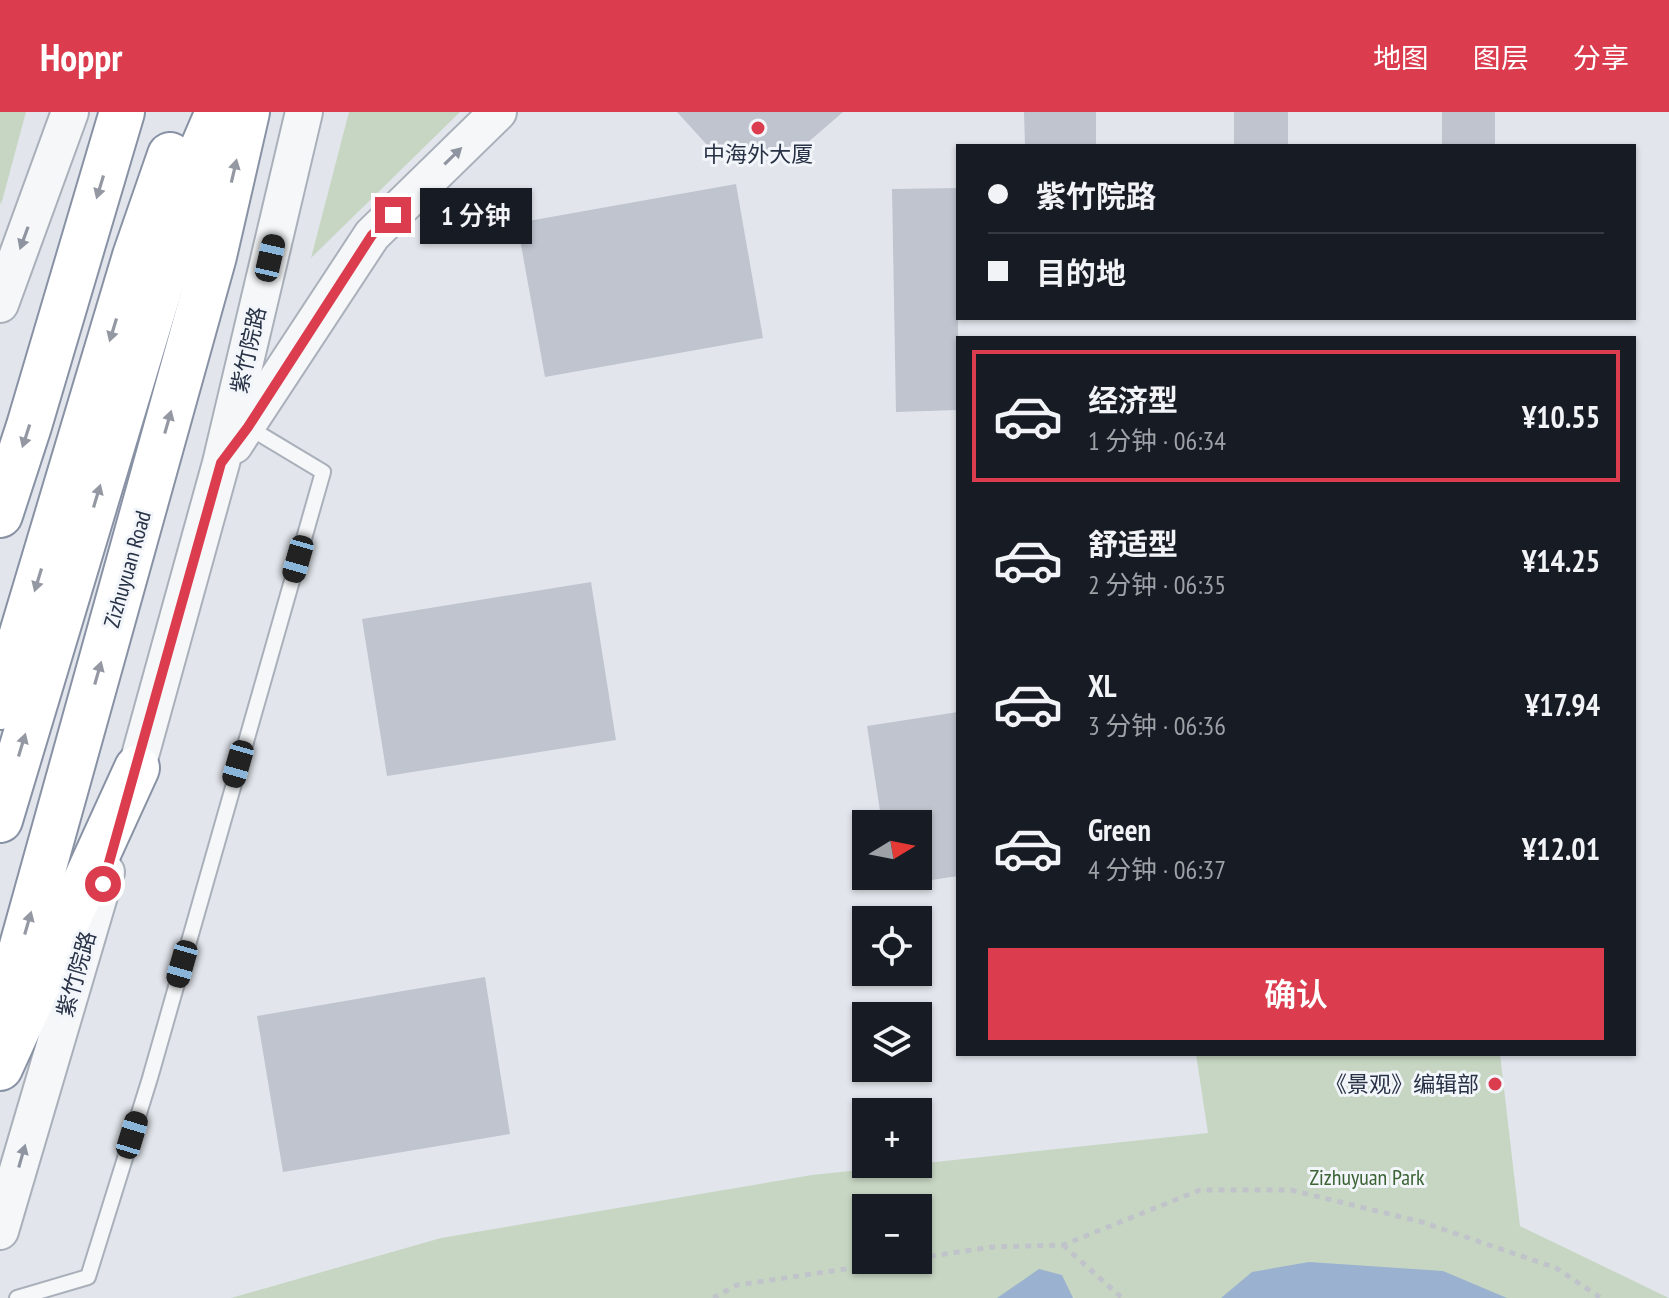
<!DOCTYPE html>
<html lang="zh">
<head>
<meta charset="utf-8">
<style>
	:root { --surface:#171b24; --page:#20242c; --text:#f1f3f6; --muted:#9ea1a6; --line:#363941; --accent:#db3d4f }
	body { margin:0; font-family:"PT Sans Narrow","Noto Sans SC",sans-serif; background:var(--page); color:var(--text); height:100vh; display:flex; flex-direction:column; font-size:30px; white-space:nowrap }
	* { box-sizing:border-box; margin:0 }
	p { font-size:26px; color:var(--muted) }
	.icon { flex:none; width:44px; height:44px; fill:none; stroke:currentColor; stroke-width:2; stroke-linecap:round; stroke-linejoin:round }
	.map { position:relative; flex:1; overflow:hidden }
	.panel { position:absolute; left:956px; top:224px; width:680px; height:720px; display:flex; flex-direction:column; background:var(--surface); border-radius:0px; box-shadow:0 2px 6px #0004 }
	.panel>* { flex:none }
	.guide { position:absolute; left:956px; top:32px; width:680px; height:176px; border-radius:0px; box-shadow:0 2px 6px #0004; display:grid; align-content:center; height:176px; padding:0 32px; background:var(--surface) }
	.needle { width:52px; rotate:80deg }
	.fabs { position:absolute; left:852px; top:698px; display:grid; gap:16px }
	.fabs a { display:grid; place-items:center; width:80px; height:80px; border-radius:0px; background:var(--surface); box-shadow:0 2px 6px #0004; font-size:40px }
	.end { position:absolute; width:36px; height:36px; margin:-18px; border:10px solid #db3d4f; background:#fff; box-shadow:0 0 0 4px #fff }
	.from { border-radius:50% }
	.bubble { position:absolute; height:56px; border-radius:0px; background:var(--surface); box-shadow:0 2px 6px #0004; font-size:26px; font-weight:600; line-height:56px; text-align:center }
	.car { position:absolute; width:24px; height:48px; margin:-24px -12px; border-radius:10px; box-shadow:0 0 6px 2px #0007; background:linear-gradient(#222 24%,#8ab4d8 0 40%,#222 0 76%,#8ab4d8 0 86%,#222 0) }
	.guide b { display:flex; align-items:center; gap:28px; height:76px; font-size:30px }
	.guide b+b { border-top:2px solid var(--line) }
	.guide i { width:20px; height:20px; background:var(--text) }
	ul { padding:14px 0 0; list-style:none }
	li { display:flex; align-items:center; gap:24px; height:132px; margin:0 16px 12px; padding:0 16px; border:4px solid transparent; border-radius:0px }
	li div { flex:1 }
	li b { display:block; font-size:30px }
	li em { font-style:normal; font-weight:600 }
	li.active { border-color:var(--accent) }
	li>.icon { width:72px; height:72px; stroke-width:1.5 }
	.cta { display:flex; gap:16px; margin-top:auto; padding:16px 32px }
	.cta a { flex:1; height:92px; border-radius:0px; background:var(--accent); color:#fff; font-size:32px; font-weight:600; line-height:92px; text-align:center }
	header { display:flex; align-items:center; gap:48px; box-sizing:border-box; height:112px; padding:0 40px; background:var(--accent); color:#fff }
	header strong { font-size:38px }
	nav { display:flex; gap:44px; margin-inline-start:auto; font-size:28px }
	.map>svg:first-child { display:block }
	.green { fill:#c7d6c3; fill-rule:evenodd }
	.water { fill:#9ab2cf }
	.building { fill:#bfc4cf }
	.lines { fill:none; stroke-linecap:round; stroke-linejoin:round }
	.service-casing { stroke:#aab0ba; stroke-width:18 }
	.tertiary-casing { stroke:#aab0ba; stroke-width:40 }
	.trunk-casing { stroke:#8892a4; stroke-width:48 }
	.path { stroke:#c0c4ca; stroke-width:5; stroke-dasharray:6 6; stroke-linecap:butt }
	.service { stroke:#f5f7f9; stroke-width:14 }
	.tertiary { stroke:#f5f7f9; stroke-width:36 }
	.trunk { stroke:#fff; stroke-width:44 }
	.oneway { fill:#8e94a0 }
	.oneway2 { fill:#9498a2 }
	.route { stroke:#db3d4f; stroke-width:10 }
	.poi-dot { fill:#db3d4f; stroke:#f2f5f9; stroke-width:3 }
	.labels { text-anchor:middle; dominant-baseline:central; stroke-width:6; stroke-linejoin:round; paint-order:stroke }
	.poi-label { font-size:22px; fill:#283246; stroke:#f2f5f9 }
	.street-label { font-size:22px; fill:#283246; stroke:#f2f5f9 }
	.park-label { font-size:22px; fill:#3b6334; stroke:#f2f5f9 }
</style>
</head>
<body>
<header>
<strong>Hoppr</strong>
<nav><a>地图</a><a>图层</a><a>分享</a></nav>
</header>
<div class="map">
<svg width="1669" height="1186" viewBox="0 0 1669 1186">
	<rect width="100%" height="100%" fill="#e2e6ec"/>
	<!-- green -->
	<g class="green">
		<path d="M 0,0 L 26,0 L 1,93 L 0,88 Z"/>
		<path d="M 349,0 L 460,0 L 311,146 Z"/>
		<path d="M 1196,942 L 1500,942 L 1520,1114 L 1669,1186 L 231,1186 L 441,1126 L 812,1063 L 1208,1021 ZM 866,1096 L 918,1096 L 918,1148 L 866,1148 Z"/>
	</g>
	<!-- water -->
	<g class="water">
		<path d="M 1309,1150 L 1443,1159 L 1507,1186 L 1221,1186 L 1252,1160 Z"/>
		<path d="M 1039,1157 L 1062,1163 L 1073,1186 L 997,1186 Z"/>
	</g>
	<!-- building -->
	<g class="building">
		<path d="M 677,0 L 843,0 L 806,32 L 719,46 Z"/>
		<path d="M 1024,0 L 1096,0 L 1096,34 L 1025,34 Z"/>
		<rect x="1234" y="0" width="54" height="34"/>
		<rect x="1442" y="0" width="53" height="34"/>
		<path d="M 736,72 L 763,226 L 545,265 L 517,111 Z"/>
		<path d="M 958,76 L 958,298 L 896,300 L 892,77 Z"/>
		<path d="M 591,470 L 616,628 L 387,664 L 362,507 Z"/>
		<path d="M 958,600 L 958,764 L 892,774 L 890,764 L 918,764 L 918,712 L 882,712 L 867,614 Z"/>
		<path d="M 485,865 L 510,1022 L 283,1060 L 257,904 Z"/>
	</g>
	<g class="lines">
		<defs>
			<path id="service" d="M 17,1186 L 88,1165 L 150,966 L 323,360 L 248,315"/>
			<g id="tertiary">
				<path d="M 0,192 L 70,0"/>
				<path d="M 234,333 L 372,123 L 498,0"/>
				<path d="M 130,680 L 221,351 L 304,0"/>
				<path d="M 0,1119 L 106,760"/>
			</g>
			<g id="trunk">
				<path d="M 0,403 L 29,314 L 122,0"/>
				<path d="M 0,595 L 135,144 L 170,43"/>
				<path d="M 0,708 L 200,42 L 218,0"/>
				<path d="M 0,913 L 214,144 L 247,0"/>
				<path d="M 0,956 L 137,656"/>
			</g>
		</defs>
		<!-- service casing -->
		<use href="#service" class="service-casing"/>
		<!-- tertiary casing -->
		<use href="#tertiary" class="tertiary-casing"/>
		<!-- trunk casing -->
		<use href="#trunk" class="trunk-casing"/>
		<!-- path -->
		<g class="path">
			<path d="M 1063,1133 L 1122,1186"/>
			<path d="M 918,1146 L 992,1135 L 1063,1133 L 1200,1078 L 1291,1078 L 1422,1110 L 1556,1156 L 1601,1186"/>
			<path d="M 713,1186 L 737,1173 L 907,1148"/>
		</g>
		<!-- service -->
		<use href="#service" class="service"/>
		<!-- tertiary -->
		<use href="#tertiary" class="tertiary"/>
		<!-- trunk -->
		<use href="#trunk" class="trunk"/>
	</g>
	<!-- one-way arrows -->
	<defs><path id="oneway-solid" d="M-6-.8H1V-3.2L6.5 0L1 3.2V.8H-6Z" transform="scale(2)"/></defs>
	<g class="oneway">
		<use href="#oneway-solid" transform="translate(453 44) rotate(-44)"/>
		<use href="#oneway-solid" transform="translate(24 126) rotate(110)"/>
		<use href="#oneway-solid" transform="translate(22 1044) rotate(-74)"/>
	</g>
	<g class="oneway2">
		<use href="#oneway-solid" transform="translate(234 59) rotate(-77)"/>
		<use href="#oneway-solid" transform="translate(100 75) rotate(107)"/>
		<use href="#oneway-solid" transform="translate(113 218) rotate(107)"/>
		<use href="#oneway-solid" transform="translate(168 310) rotate(-74)"/>
		<use href="#oneway-solid" transform="translate(26 324) rotate(108)"/>
		<use href="#oneway-solid" transform="translate(97 384) rotate(-73)"/>
		<use href="#oneway-solid" transform="translate(38 468) rotate(107)"/>
		<use href="#oneway-solid" transform="translate(98 561) rotate(-74)"/>
		<use href="#oneway-solid" transform="translate(22 633) rotate(-73)"/>
		<use href="#oneway-solid" transform="translate(28 811) rotate(-74)"/>
	</g>
	<g class="lines">
		<!-- route -->
		<path class="route" d="M 103,772 L 221,351 L 248,315 L 372,123 L 393,103"/>
	</g>
	<!-- markers -->
	<g class="poi-dot">
		<circle cx="758" cy="16" r="8"/>
		<circle cx="1495" cy="972" r="8"/>
	</g>
	<g class="labels">
		<!-- poi labels -->
		<g class="poi-label">
			<text x="758" y="42">中海外大厦</text>
			<text x="1479" y="972" text-anchor="end">《景观》编辑部</text>
		</g>
		<!-- street labels -->
		<g class="street-label">
			<text transform="translate(248 238) rotate(-77)">紫竹院路</text>
			<text transform="translate(127 457) rotate(-74)">Zizhuyuan Road</text>
			<text transform="translate(76 862) rotate(-74)">紫竹院路</text>
		</g>
		<!-- park labels -->
		<g class="park-label">
			<text x="1367" y="1065">Zizhuyuan Park</text>
		</g>
	</g>
</svg>
<div class="fabs">
<a><svg class="needle" viewBox="-14 -14 28 28"><path d="M0-13l5 13h-10z" fill="#e53935"/><path d="M0 13l5-13h-10z" fill="#9ea1a6"/></svg></a>
<a><svg class="icon" aria-label="locate" viewBox="0 0 24 24"><circle cx="12" cy="12" r="6"/><path d="M12 2v4M12 18v4M2 12h4M18 12h4"/></svg></a>
<a><svg class="icon" aria-label="layers" viewBox="0 0 24 24"><path d="M12 4l9 5-9 5-9-5zM3 14l9 5 9-5"/></svg></a>
<a>+</a>
<a>−</a>
</div>
<i class="end from" style="left:103px;top:772px"></i>
<i class="end" style="left:393px;top:103px"></i>
<div class="bubble" style="left:420px;top:76px;width:112px">1 分钟</div>
<i class="car" style="left:270px;top:146px;rotate:13deg"></i>
<i class="car" style="left:298px;top:447px;rotate:196deg"></i>
<i class="car" style="left:238px;top:652px;rotate:196deg"></i>
<i class="car" style="left:182px;top:852px;rotate:196deg"></i>
<i class="car" style="left:132px;top:1023px;rotate:17deg"></i>
<div class="guide">
<b><i class="from"></i>紫竹院路</b>
<b><i></i>目的地</b>
</div>
<section class="panel">
<ul>
<li class="active"><svg class="icon" aria-label="car" viewBox="0 0 24 24"><path d="M5 17H2v-5l4-1 3-4h7l3 4 3 1v5h-3M9 17h6M6 11h13"/><circle cx="7" cy="17" r="2"/><circle cx="17" cy="17" r="2"/></svg><div><b>经济型</b><p>1 分钟 · 06:34</p></div><em>¥10.55</em></li>
<li><svg class="icon" aria-label="car" viewBox="0 0 24 24"><path d="M5 17H2v-5l4-1 3-4h7l3 4 3 1v5h-3M9 17h6M6 11h13"/><circle cx="7" cy="17" r="2"/><circle cx="17" cy="17" r="2"/></svg><div><b>舒适型</b><p>2 分钟 · 06:35</p></div><em>¥14.25</em></li>
<li><svg class="icon" aria-label="car" viewBox="0 0 24 24"><path d="M5 17H2v-5l4-1 3-4h7l3 4 3 1v5h-3M9 17h6M6 11h13"/><circle cx="7" cy="17" r="2"/><circle cx="17" cy="17" r="2"/></svg><div><b>XL</b><p>3 分钟 · 06:36</p></div><em>¥17.94</em></li>
<li><svg class="icon" aria-label="car" viewBox="0 0 24 24"><path d="M5 17H2v-5l4-1 3-4h7l3 4 3 1v5h-3M9 17h6M6 11h13"/><circle cx="7" cy="17" r="2"/><circle cx="17" cy="17" r="2"/></svg><div><b>Green</b><p>4 分钟 · 06:37</p></div><em>¥12.01</em></li>
</ul>
<div class="cta"><a>确认</a></div>
</section>
</div>
</body>
</html>
